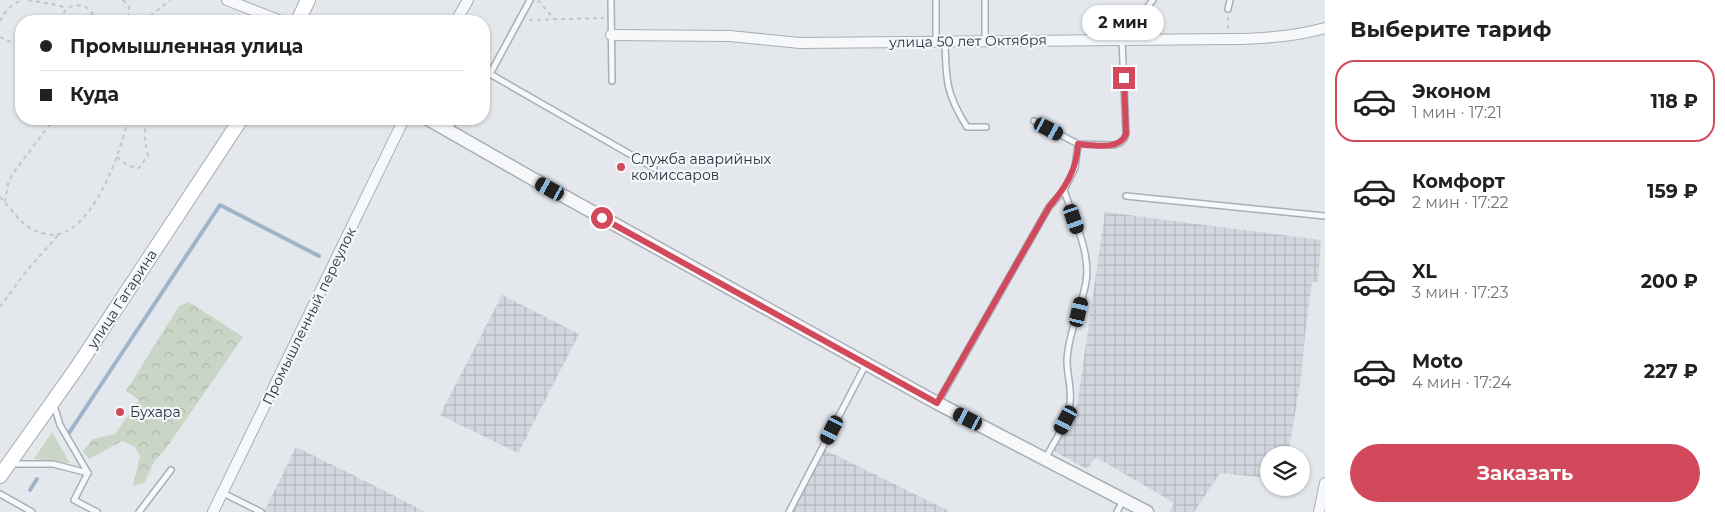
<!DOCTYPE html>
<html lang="ru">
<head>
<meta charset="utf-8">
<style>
	:root { --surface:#fff; --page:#f2f2f2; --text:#202124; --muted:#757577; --line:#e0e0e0; --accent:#d1495b }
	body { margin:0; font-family:Montserrat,sans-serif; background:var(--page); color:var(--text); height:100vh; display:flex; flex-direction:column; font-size:19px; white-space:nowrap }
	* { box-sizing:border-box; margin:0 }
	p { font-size:16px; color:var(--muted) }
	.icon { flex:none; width:28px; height:28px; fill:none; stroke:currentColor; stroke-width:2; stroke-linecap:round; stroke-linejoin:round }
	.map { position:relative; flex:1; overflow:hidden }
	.drawer { display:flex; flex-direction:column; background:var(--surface); width:400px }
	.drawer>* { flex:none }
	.guide { position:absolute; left:15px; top:15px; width:475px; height:110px; border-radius:20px; box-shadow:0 1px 4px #0004; display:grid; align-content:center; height:110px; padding:0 25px; background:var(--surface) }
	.fabs { position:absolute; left:1260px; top:446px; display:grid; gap:10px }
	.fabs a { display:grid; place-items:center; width:50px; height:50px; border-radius:50%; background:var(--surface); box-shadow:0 1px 4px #0004; font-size:25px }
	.end { position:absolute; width:22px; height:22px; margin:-11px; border:6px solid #d1495b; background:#fff; box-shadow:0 0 0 2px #fff }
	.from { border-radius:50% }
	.bubble { position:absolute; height:35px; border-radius:18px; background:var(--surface); box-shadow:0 1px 4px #0004; font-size:16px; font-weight:700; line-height:35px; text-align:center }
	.car { position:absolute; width:15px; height:30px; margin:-15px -8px; border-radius:6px; box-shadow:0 0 4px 1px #0007; background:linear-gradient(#222 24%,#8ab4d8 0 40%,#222 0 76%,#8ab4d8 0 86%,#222 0) }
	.guide b { display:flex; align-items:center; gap:18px; height:48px; font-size:19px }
	.guide b+b { border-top:1px solid var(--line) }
	.guide i { width:12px; height:12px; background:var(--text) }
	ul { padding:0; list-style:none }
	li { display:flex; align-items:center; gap:15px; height:82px; margin:0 10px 8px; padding:0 15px; border:2px solid transparent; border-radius:20px }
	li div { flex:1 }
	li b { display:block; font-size:19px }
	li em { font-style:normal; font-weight:700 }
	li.selected { border-color:var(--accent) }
	li>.icon { width:45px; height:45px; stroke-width:1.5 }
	h2 { padding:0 25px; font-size:22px; line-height:60px }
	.primary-button { display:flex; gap:10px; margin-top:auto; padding:10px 25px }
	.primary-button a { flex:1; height:58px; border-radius:30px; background:var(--accent); color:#fff; font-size:20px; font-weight:700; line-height:58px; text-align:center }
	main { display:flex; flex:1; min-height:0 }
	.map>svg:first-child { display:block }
	.industrial { fill:url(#industrial-grid) }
	.green { fill:#c9d6c5 }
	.forest { fill:url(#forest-crowns) }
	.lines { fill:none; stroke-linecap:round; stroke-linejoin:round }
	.stream { stroke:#9fb4cc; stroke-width:4 }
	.service-casing { stroke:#a9aeb7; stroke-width:8 }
	.minor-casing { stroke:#a9aeb7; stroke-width:12 }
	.tertiary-casing { stroke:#a9aeb7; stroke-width:15 }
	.secondary-casing { stroke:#a9aeb7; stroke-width:16 }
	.path { stroke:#c2c5cb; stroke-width:2; stroke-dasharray:4 4; stroke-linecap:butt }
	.service { stroke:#f7f8fa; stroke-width:5 }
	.minor { stroke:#f7f8fa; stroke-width:10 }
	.tertiary { stroke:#f7f8fa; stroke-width:12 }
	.secondary { stroke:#fff; stroke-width:14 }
	.route { stroke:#d1495b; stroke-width:6 }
	.poi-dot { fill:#d1495b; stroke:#f4f6f9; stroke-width:2 }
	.labels { text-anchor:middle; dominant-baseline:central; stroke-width:4.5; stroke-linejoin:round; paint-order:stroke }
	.street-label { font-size:14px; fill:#2b3445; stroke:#f4f6f9 }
	.poi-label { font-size:14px; fill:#2b3445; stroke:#f4f6f9; text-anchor:start }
</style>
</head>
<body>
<main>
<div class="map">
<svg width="1325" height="512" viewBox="0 0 1325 512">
	<defs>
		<pattern id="industrial-grid" width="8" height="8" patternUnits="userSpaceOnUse" patternTransform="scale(1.25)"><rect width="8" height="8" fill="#d2d6de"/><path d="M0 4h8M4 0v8" fill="none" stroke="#b4b8c0"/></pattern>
		<pattern id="forest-crowns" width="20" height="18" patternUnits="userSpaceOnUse" patternTransform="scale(1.25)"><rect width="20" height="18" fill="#c9d6c5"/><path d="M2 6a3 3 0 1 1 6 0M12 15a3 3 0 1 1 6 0" fill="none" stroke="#adb8ab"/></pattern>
	</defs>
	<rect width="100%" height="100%" fill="#e4e7ec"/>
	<!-- industrial -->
	<g class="industrial">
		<path d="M 1105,212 L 1321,240 L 1318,282 L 1312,282 L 1305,335 L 1301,379 L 1288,455 L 1269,455 L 1269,478 L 1220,473 L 1194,512 L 1169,512 L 1174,503 L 1096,457 L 1087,469 L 1054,451 L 1076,413 Z"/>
		<path d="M 502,295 L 579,334 L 518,453 L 440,415 Z"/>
		<path d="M 296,447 L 379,488 L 425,512 L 264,512 Z"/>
		<path d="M 823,449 L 945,509 L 951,512 L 792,512 Z"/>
	</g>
	<!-- green -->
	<path class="green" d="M 52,432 L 70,463 L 34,459 Z"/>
	<!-- forest -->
	<path class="forest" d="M 189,302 L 243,337 L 167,447 L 154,462 L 145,482 L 133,486 L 140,456 L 135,447 L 122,441 L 89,459 L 83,451 L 93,439 L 115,434 L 139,400 L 126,391 L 179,306 Z"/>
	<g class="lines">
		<!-- stream -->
		<g class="stream">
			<path d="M 69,433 L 220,205 L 319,256"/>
			<path d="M 30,490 L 37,479"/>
		</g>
		<defs>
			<g id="service">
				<path d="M 611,0 L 612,81"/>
				<path d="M 936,0 L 936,42"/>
				<path d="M 985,0 L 985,41"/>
				<path d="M 1228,9 L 1230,0"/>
				<path d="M 1131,40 L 1133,25 L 1153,0"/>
				<path d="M 945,42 C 946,80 946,94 967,127 L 986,127"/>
				<path d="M 490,74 L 530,0"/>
				<path d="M 484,78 L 490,74 L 654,168"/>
				<path d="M 1034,121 L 1078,144 L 1114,145 L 1120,143 L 1124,139 L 1126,134 L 1122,40"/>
				<path d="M 448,130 L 455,119"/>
				<path d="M 1126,196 L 1325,216"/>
				<path d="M 938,402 L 1049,207 L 1064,190"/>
				<path d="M 1045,459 C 1054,442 1068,423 1070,403 C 1072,389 1067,375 1067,361 C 1068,334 1081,309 1086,282 C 1091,252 1073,218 1064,190 L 1075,168 L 1078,144"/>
				<path d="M 12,464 L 53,464 L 88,473 L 60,425 L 54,405"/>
				<path d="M 88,473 L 74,500 L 97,512"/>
				<path d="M 223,493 L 261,512"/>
				<path d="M 0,494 L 32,512"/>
				<path d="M 139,512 L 171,470"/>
				<path d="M 789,512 L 866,364"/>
				<path d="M 1117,512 L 1123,500"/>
			</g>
			<g id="minor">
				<path d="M 227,0 L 281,21"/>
				<path d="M 456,21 L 468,0"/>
				<path d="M 611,35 L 730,36 L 800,43 L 1228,39 C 1261,39 1293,37 1325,28"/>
				<path d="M 213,512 L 404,119"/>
				<path d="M 1319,512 L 1325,483"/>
			</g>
			<path id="tertiary" d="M 428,119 L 533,179 L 937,403 L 1147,512"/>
			<g id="secondary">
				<path d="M 298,21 L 308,0"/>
				<path d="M 0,476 L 76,369 L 241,119"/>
			</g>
		</defs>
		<!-- service casing -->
		<use href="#service" class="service-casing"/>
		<!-- minor casing -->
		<use href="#minor" class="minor-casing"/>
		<!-- tertiary casing -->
		<use href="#tertiary" class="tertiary-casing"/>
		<!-- secondary casing -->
		<use href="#secondary" class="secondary-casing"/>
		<!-- path -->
		<g class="path">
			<path d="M 28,0 L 57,5 L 66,8"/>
			<path d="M 123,0 L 129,7 L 129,21"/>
			<path d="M 538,0 L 554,19"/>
			<path d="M 1228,17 L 1228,29"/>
			<path d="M 529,20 L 604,18"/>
			<path d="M 0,21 C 5,11 12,4 22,0"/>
			<path d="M 62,21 C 61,0 94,0 94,21"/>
			<path d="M 144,21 L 170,0"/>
			<path d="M 0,37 L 13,43"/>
			<path d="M 117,157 L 128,166 L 139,168 L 148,155 C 145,143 142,129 149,119"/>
			<path d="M 0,197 C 12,209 20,225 36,231 C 43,234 52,236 59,234 C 95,226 121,151 128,119"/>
			<path d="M 5,202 L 8,184 L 13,173 L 54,119"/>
			<path d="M 0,307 L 24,274 L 59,234"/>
		</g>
		<!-- service -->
		<use href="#service" class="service"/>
		<!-- minor -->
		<use href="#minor" class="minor"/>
		<!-- tertiary -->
		<use href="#tertiary" class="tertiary"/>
		<!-- secondary -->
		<use href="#secondary" class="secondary"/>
	</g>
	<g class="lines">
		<!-- route -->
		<path class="route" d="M 602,218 L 937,403 L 1049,207 C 1065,188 1077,170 1078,144 C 1093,145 1120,151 1126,134 L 1124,78"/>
	</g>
	<!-- markers -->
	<g class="poi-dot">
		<circle cx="621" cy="167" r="5"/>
		<circle cx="120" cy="412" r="5"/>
	</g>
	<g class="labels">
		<!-- street labels -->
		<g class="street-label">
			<text transform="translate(968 41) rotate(-1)">улица 50 лет Октября</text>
			<text transform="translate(122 299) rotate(-57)">улица Гагарина</text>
			<text transform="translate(309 316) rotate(-64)">Промышленный переулок</text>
		</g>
		<!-- poi labels -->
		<g class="poi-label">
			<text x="631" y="159">Служба аварийных<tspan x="631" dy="16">комиссаров</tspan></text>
			<text x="130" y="412">Бухара</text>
		</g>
	</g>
</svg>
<div class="fabs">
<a><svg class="icon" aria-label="layers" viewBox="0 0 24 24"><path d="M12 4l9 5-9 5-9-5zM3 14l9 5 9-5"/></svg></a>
</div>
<i class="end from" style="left:602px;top:218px"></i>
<i class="end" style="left:1124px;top:78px"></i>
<div class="bubble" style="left:1082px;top:5px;width:82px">2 мин</div>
<i class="car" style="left:1049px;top:129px;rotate:118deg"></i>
<i class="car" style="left:550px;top:189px;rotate:299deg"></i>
<i class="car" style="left:1074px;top:219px;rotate:161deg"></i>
<i class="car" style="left:1079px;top:312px;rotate:13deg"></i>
<i class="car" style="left:968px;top:419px;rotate:297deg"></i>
<i class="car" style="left:1066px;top:420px;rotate:208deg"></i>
<i class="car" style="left:832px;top:430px;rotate:207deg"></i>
<div class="guide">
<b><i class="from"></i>Промышленная улица</b>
<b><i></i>Куда</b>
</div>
</div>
<section class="drawer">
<h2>Выберите тариф</h2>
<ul>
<li class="selected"><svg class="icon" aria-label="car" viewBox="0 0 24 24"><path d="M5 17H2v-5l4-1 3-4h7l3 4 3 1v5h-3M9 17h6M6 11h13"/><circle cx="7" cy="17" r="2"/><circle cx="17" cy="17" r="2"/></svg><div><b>Эконом</b><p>1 мин · 17:21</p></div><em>118 ₽</em></li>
<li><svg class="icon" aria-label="car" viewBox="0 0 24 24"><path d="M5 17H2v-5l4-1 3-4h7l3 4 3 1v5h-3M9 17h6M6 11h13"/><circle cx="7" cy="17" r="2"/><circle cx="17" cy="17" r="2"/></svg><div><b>Комфорт</b><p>2 мин · 17:22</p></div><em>159 ₽</em></li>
<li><svg class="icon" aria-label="car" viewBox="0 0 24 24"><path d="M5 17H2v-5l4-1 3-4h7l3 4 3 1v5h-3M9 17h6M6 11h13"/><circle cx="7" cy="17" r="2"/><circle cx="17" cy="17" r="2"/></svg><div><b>XL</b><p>3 мин · 17:23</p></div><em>200 ₽</em></li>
<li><svg class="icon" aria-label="car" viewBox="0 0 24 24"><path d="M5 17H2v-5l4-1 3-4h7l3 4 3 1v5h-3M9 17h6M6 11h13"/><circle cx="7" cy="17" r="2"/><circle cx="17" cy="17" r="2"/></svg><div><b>Moto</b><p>4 мин · 17:24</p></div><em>227 ₽</em></li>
</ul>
<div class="primary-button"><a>Заказать</a></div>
</section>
</main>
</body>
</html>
